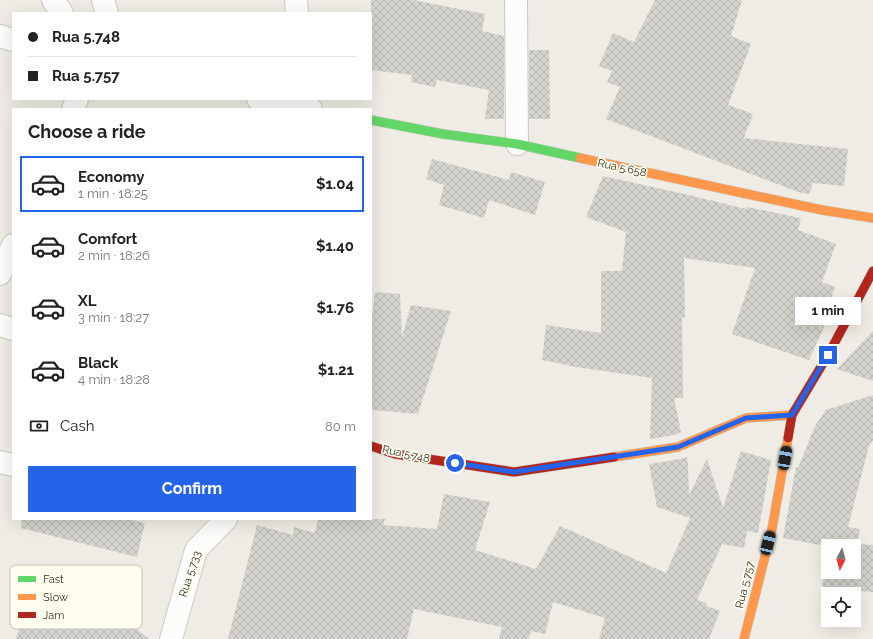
<!DOCTYPE html>
<html lang="en">
<head>
<meta charset="utf-8">
<style>
	:root { --surface:#fff; --page:#f6f6f6; --text:#222; --muted:#767676; --line:#e0e0e0; --accent:#2563eb }
	body { margin:0; font-family:Raleway,sans-serif; background:var(--page); color:var(--text); height:100vh; display:flex; flex-direction:column; font-size:15px; white-space:nowrap }
	* { box-sizing:border-box; margin:0 }
	p { font-size:13px; color:var(--muted) }
	.icon { flex:none; width:22px; height:22px; fill:none; stroke:currentColor; stroke-width:2; stroke-linecap:round; stroke-linejoin:round }
	.map { position:relative; flex:1; overflow:hidden }
	.details { position:absolute; left:12px; top:108px; width:360px; height:412px; display:flex; flex-direction:column; background:var(--surface); border-radius:0px; box-shadow:0 4px 16px #0002 }
	.details>* { flex:none }
	.top-card { position:absolute; left:12px; top:12px; width:360px; height:88px; border-radius:0px; box-shadow:0 4px 16px #0002; display:grid; align-content:center; height:88px; padding:0 16px; background:var(--surface) }
	.needle { width:26px; rotate:186deg }
	.fabs { position:absolute; left:821px; top:539px; display:grid; gap:8px }
	.fabs a { display:grid; place-items:center; width:40px; height:40px; border-radius:0px; background:var(--surface); box-shadow:0 4px 16px #0002; font-size:20px }
	.end { position:absolute; width:18px; height:18px; margin:-9px; border:5px solid #2563eb; background:#fff; box-shadow:0 0 0 2px #fff }
	.from { border-radius:50% }
	.bubble { position:absolute; height:28px; border-radius:0px; background:var(--surface); box-shadow:0 4px 16px #0002; font-size:13px; font-weight:700; line-height:28px; text-align:center }
	.car { position:absolute; width:12px; height:24px; margin:-12px -6px; border-radius:5px; box-shadow:0 0 3px 1px #0007; background:linear-gradient(#222 24%,#8ab4d8 0 40%,#222 0 76%,#8ab4d8 0 86%,#222 0) }
	.top-card b { display:flex; align-items:center; gap:14px; height:38px; font-size:15px }
	.top-card b+b { border-top:1px solid var(--line) }
	.top-card i { width:10px; height:10px; background:var(--text) }
	ul { padding:0; list-style:none }
	li { display:flex; align-items:center; gap:12px; height:56px; margin:0 8px 6px; padding:0 8px; border:2px solid transparent; border-radius:0px }
	li div { flex:1 }
	li b { display:block; font-size:15px }
	li em { font-style:normal; font-weight:700 }
	li.selected { border-color:var(--accent) }
	li>.icon { width:36px; height:36px; stroke-width:1.5 }
	h2 { padding:0 16px; font-size:18px; line-height:48px }
	.pay { display:flex; align-items:center; gap:10px; height:44px; padding:0 16px; font-size:15px }
	.pay p { margin-inline-start:auto }
	.cta { display:flex; gap:8px; margin-top:auto; padding:8px 16px }
	.cta a { flex:1; height:46px; border-radius:0px; background:var(--accent); color:#fff; font-size:16px; font-weight:700; line-height:46px; text-align:center }
	.map>svg:first-child { display:block }
	.building { fill:url(#building-cross-hatch); fill-rule:evenodd }
	.lines { fill:none; stroke-linecap:round; stroke-linejoin:round }
	.street-casing { stroke:#cac9c2; stroke-width:24 }
	.fast-casing { stroke:#cac9c2; stroke-width:10 }
	.slow-casing { stroke:#cac9c2; stroke-width:10 }
	.jam-casing { stroke:#cac9c2; stroke-width:10 }
	.street { stroke:#fcfcfb; stroke-width:22 }
	.fast { stroke:#63d668; stroke-width:9 }
	.slow { stroke:#ff974d; stroke-width:9 }
	.jam { stroke:#b3261e; stroke-width:9 }
	.route { stroke:#2563eb; stroke-width:5 }
	.labels { text-anchor:middle; dominant-baseline:central; stroke-width:3.5; stroke-linejoin:round; paint-order:stroke }
	.street-label { font-size:11px; fill:#32322c; stroke:#fffdee }
	.key { fill:#fffdee; stroke:#c2c0b4; stroke-width:1 }
	.key-label { font-size:11px; fill:#32322c }
</style>
</head>
<body>
<div class="map">
<svg width="873" height="639" viewBox="0 0 873 639">
	<defs>
		<pattern id="building-cross-hatch" width="8" height="8" patternUnits="userSpaceOnUse"><rect width="8" height="8" fill="#d4d3cd"/><path d="M0 0l8 8M0 8l8-8" fill="none" stroke="#b6b6b0"/></pattern>
	</defs>
	<rect width="100%" height="100%" fill="#eeece4"/>
	<!-- building -->
	<g class="building">
		<path d="M 371,0 L 413,0 L 485,14 L 482,31 L 504,36 L 504,119 L 485,119 L 489,90 L 437,80 L 435,87 L 411,82 L 412,75 L 371,70 Z"/>
		<path d="M 655,0 L 742,0 L 731,36 L 751,44 L 728,105 L 753,114 L 744,138 L 848,149 L 844,186 L 813,183 L 809,194 L 798,192 L 606,119 L 620,87 L 607,82 L 612,71 L 599,66 L 613,33 L 634,42 Z"/>
		<path d="M 529,50 L 549,50 L 550,119 L 529,119 Z"/>
		<path d="M 432,159 L 509,180 L 511,172 L 545,182 L 535,215 L 489,200 L 484,218 L 439,205 L 444,185 L 426,179 Z"/>
		<path d="M 603,176 L 689,195 L 746,209 L 747,207 L 801,218 L 798,230 L 836,244 L 822,282 L 835,287 L 829,305 L 833,307 L 809,360 L 732,334 L 755,268 L 684,258 L 685,318 L 682,317 L 683,398 L 674,398 L 681,432 L 675,435 L 650,439 L 652,378 L 569,366 L 568,365 L 542,360 L 546,325 L 601,333 L 601,271 L 622,271 L 626,232 L 586,217 Z"/>
		<path d="M 375,292 L 400,294 L 402,337 L 411,305 L 451,311 L 418,414 L 371,410 L 371,327 Z"/>
		<path d="M 873,331 L 873,381 L 837,369 Z"/>
		<path d="M 873,395 L 873,440 L 869,446 L 848,527 L 860,529 L 857,544 L 873,545 L 873,592 L 860,591 L 859,609 L 854,608 L 854,594 L 828,594 L 828,607 L 821,606 L 825,546 L 783,538 L 796,467 L 798,468 L 815,426 L 826,410 ZM 828,546 L 854,546 L 854,572 L 828,572 Z"/>
		<path d="M 741,451 L 771,460 L 758,533 L 747,531 L 744,548 L 722,544 L 697,600 L 707,603 L 706,606 L 720,611 L 709,639 L 599,639 L 605,618 L 553,602 L 545,634 L 531,631 L 529,639 L 499,639 L 502,627 L 414,609 L 407,639 L 228,639 L 257,525 L 293,535 L 294,527 L 315,533 L 318,519 L 385,519 L 383,525 L 437,529 L 444,494 L 490,502 L 475,550 L 536,569 L 560,526 L 666,573 L 690,518 L 657,507 L 649,464 L 680,459 L 687,457 L 688,464 L 689,495 L 707,459 L 723,508 Z"/>
		<path d="M 22,519 L 128,519 L 145,523 L 137,557 L 21,528 Z"/>
		<path d="M 33,577 L 123,602 L 114,613 L 150,639 L 16,639 Z"/>
	</g>
	<g class="lines">
		<defs>
			<g id="street">
				<path d="M 53,0 L 62,13"/>
				<path d="M 103,0 L 107,13"/>
				<path d="M 296,0 L 297,13"/>
				<path d="M 516,0 L 517,144"/>
				<path d="M 0,36 L 13,40"/>
				<path d="M 258,99 L 311,109"/>
				<path d="M 73,109 L 77,99"/>
				<path d="M 0,274 L 13,245"/>
				<path d="M 0,325 L 13,329"/>
				<path d="M 0,462 L 13,465"/>
				<path d="M 171,639 L 196,550 L 226,519"/>
			</g>
			<path id="fast" d="M 371,120 L 443,134 L 517,144 L 580,158"/>
			<g id="slow">
				<path d="M 580,158 L 822,210 L 873,218"/>
				<path d="M 614,457 L 678,447 L 746,418 L 792,415"/>
				<path d="M 744,639 L 772,529 L 788,438"/>
			</g>
			<g id="jam">
				<path d="M 788,438 L 792,415 L 828,355 L 873,271"/>
				<path d="M 371,446 L 395,454 L 514,472 L 614,457"/>
			</g>
		</defs>
		<!-- street casing -->
		<use href="#street" class="street-casing"/>
		<!-- fast casing -->
		<use href="#fast" class="fast-casing"/>
		<!-- slow casing -->
		<use href="#slow" class="slow-casing"/>
		<!-- jam casing -->
		<use href="#jam" class="jam-casing"/>
		<!-- street -->
		<use href="#street" class="street"/>
		<!-- fast -->
		<use href="#fast" class="fast"/>
		<!-- slow -->
		<use href="#slow" class="slow"/>
		<!-- jam -->
		<use href="#jam" class="jam"/>
	</g>
	<g class="lines">
		<!-- route -->
		<path class="route" d="M 455,463 L 514,472 L 678,447 L 746,418 L 792,415 L 828,355"/>
	</g>
	<g class="labels">
		<!-- street labels -->
		<g class="street-label">
			<text transform="translate(622 168) rotate(12)">Rua 5.658</text>
			<text transform="translate(406 454) rotate(12)">Rua 5.748</text>
			<text transform="translate(190 574) rotate(-72)">Rua 5.733</text>
			<text transform="translate(745 585) rotate(-76)">Rua 5.757</text>
		</g>
	</g>
	<!-- legend -->
	<rect x="10" y="565" width="132" height="64" rx="6" class="key"/>
	<rect x="18" y="576" width="18" height="6" fill="#63d668"/>
	<rect x="18" y="594" width="18" height="6" fill="#ff974d"/>
	<rect x="18" y="612" width="18" height="6" fill="#b3261e"/>
	<g class="key-label">
		<text x="43" y="583">Fast</text>
		<text x="43" y="601">Slow</text>
		<text x="43" y="619">Jam</text>
	</g>
</svg>
<div class="fabs">
<a><svg class="needle" viewBox="-14 -14 28 28"><path d="M0-13l5 13h-10z" fill="#e53935"/><path d="M0 13l5-13h-10z" fill="#767676"/></svg></a>
<a><svg class="icon" aria-label="locate" viewBox="0 0 24 24"><circle cx="12" cy="12" r="6"/><path d="M12 2v4M12 18v4M2 12h4M18 12h4"/></svg></a>
</div>
<i class="end from" style="left:455px;top:463px"></i>
<i class="end" style="left:828px;top:355px"></i>
<div class="bubble" style="left:795px;top:297px;width:66px">1 min</div>
<i class="car" style="left:785px;top:458px;rotate:10deg"></i>
<i class="car" style="left:768px;top:543px;rotate:14deg"></i>
<div class="top-card">
<b><i class="from"></i>Rua 5.748</b>
<b><i></i>Rua 5.757</b>
</div>
<section class="details">
<h2>Choose a ride</h2>
<ul>
<li class="selected"><svg class="icon" aria-label="car" viewBox="0 0 24 24"><path d="M5 17H2v-5l4-1 3-4h7l3 4 3 1v5h-3M9 17h6M6 11h13"/><circle cx="7" cy="17" r="2"/><circle cx="17" cy="17" r="2"/></svg><div><b>Economy</b><p>1 min · 18:25</p></div><em>$1.04</em></li>
<li><svg class="icon" aria-label="car" viewBox="0 0 24 24"><path d="M5 17H2v-5l4-1 3-4h7l3 4 3 1v5h-3M9 17h6M6 11h13"/><circle cx="7" cy="17" r="2"/><circle cx="17" cy="17" r="2"/></svg><div><b>Comfort</b><p>2 min · 18:26</p></div><em>$1.40</em></li>
<li><svg class="icon" aria-label="car" viewBox="0 0 24 24"><path d="M5 17H2v-5l4-1 3-4h7l3 4 3 1v5h-3M9 17h6M6 11h13"/><circle cx="7" cy="17" r="2"/><circle cx="17" cy="17" r="2"/></svg><div><b>XL</b><p>3 min · 18:27</p></div><em>$1.76</em></li>
<li><svg class="icon" aria-label="car" viewBox="0 0 24 24"><path d="M5 17H2v-5l4-1 3-4h7l3 4 3 1v5h-3M9 17h6M6 11h13"/><circle cx="7" cy="17" r="2"/><circle cx="17" cy="17" r="2"/></svg><div><b>Black</b><p>4 min · 18:28</p></div><em>$1.21</em></li>
</ul>
<div class="pay"><svg class="icon" aria-label="cash" viewBox="0 0 24 24"><path d="M3 7h18v10H3z"/><circle cx="12" cy="12" r="2"/></svg>Cash<p>80 m</p></div>
<div class="cta"><a>Confirm</a></div>
</section>
</div>
</body>
</html>
